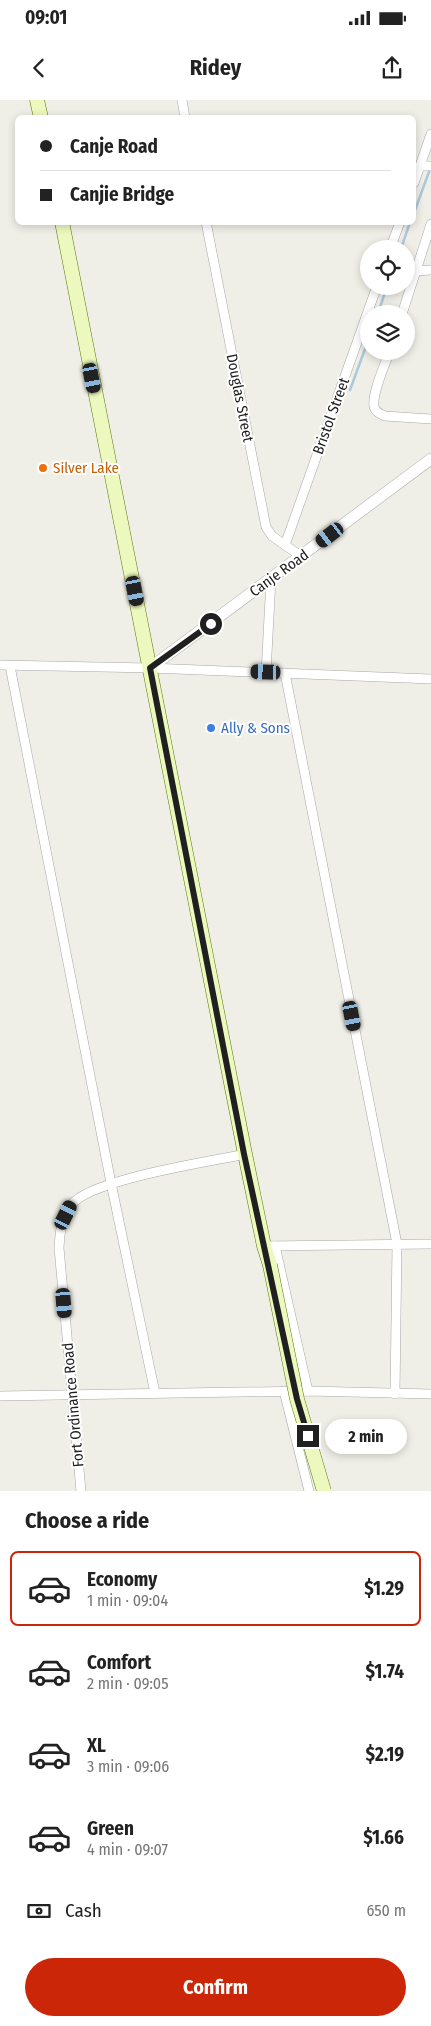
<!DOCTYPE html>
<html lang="en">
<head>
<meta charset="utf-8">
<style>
	:root { --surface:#fff; --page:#f2f2f2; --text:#222; --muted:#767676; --line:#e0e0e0; --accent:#ca2607 }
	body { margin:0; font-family:"Fira Sans Condensed",sans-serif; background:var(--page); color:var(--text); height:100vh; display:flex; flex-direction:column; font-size:19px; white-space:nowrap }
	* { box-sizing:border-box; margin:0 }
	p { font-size:16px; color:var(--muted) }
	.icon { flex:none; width:28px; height:28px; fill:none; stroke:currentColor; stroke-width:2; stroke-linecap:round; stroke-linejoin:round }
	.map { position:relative; height:1391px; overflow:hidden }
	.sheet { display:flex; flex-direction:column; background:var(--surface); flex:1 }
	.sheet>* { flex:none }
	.top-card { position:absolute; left:15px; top:15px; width:401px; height:110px; border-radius:8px; box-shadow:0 2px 8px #0003; display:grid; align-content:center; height:110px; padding:0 25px; background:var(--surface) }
	.controls { position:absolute; left:360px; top:140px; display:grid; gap:10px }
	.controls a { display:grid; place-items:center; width:55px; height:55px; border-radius:50%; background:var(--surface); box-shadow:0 2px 8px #0003; font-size:25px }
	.end { position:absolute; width:22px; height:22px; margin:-11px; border:6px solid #202020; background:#fff; box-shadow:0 0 0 2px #fff }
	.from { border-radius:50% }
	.bubble { position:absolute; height:35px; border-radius:18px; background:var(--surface); box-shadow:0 2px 8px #0003; font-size:16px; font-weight:700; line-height:35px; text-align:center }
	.car { position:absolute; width:15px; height:30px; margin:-15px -8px; border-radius:6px; box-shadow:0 0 4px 1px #0007; background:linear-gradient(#222 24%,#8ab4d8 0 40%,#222 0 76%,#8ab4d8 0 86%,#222 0) }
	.top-card b { display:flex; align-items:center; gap:18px; height:48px; font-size:19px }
	.top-card b+b { border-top:1px solid var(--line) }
	.top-card i { width:12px; height:12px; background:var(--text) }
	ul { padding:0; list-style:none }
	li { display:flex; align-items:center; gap:15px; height:75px; margin:0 10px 8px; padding:0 15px; border:2px solid transparent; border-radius:8px }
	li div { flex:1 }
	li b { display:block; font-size:19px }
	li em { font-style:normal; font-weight:700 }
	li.current { border-color:var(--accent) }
	li>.icon { width:45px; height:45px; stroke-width:1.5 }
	h2 { padding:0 25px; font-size:22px; line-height:60px }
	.pay { display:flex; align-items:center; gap:12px; height:55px; padding:0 25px; font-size:19px }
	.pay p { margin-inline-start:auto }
	.button { display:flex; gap:10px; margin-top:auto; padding:10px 25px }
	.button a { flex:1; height:58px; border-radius:30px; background:var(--accent); color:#fff; font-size:20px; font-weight:700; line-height:58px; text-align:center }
	.status { display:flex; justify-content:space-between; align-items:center; height:35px; padding:0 25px; background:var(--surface); direction:ltr }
	.status svg { height:14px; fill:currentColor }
	header { display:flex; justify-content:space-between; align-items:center; height:65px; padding:0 25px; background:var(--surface); font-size:22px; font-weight:700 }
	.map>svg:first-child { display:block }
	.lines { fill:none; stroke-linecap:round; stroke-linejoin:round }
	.stream { stroke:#aac9dc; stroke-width:2.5 }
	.minor-casing { stroke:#a7a7a7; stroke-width:10 }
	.tertiary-casing { stroke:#a7a7a7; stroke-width:12 }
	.secondary-casing { stroke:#597609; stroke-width:15 }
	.minor { stroke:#fff; stroke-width:9 }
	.tertiary { stroke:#fff; stroke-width:11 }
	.secondary { stroke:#ecf8be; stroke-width:14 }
	.secondary-bridge-casing { stroke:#597609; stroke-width:15; stroke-linecap:butt }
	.secondary-bridge { stroke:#ecf8be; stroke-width:14 }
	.route { stroke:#202020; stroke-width:6 }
	.food-dot { fill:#e8710a; stroke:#fff; stroke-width:2 }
	.shop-dot { fill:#3f7fe0; stroke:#fff; stroke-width:2 }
	.labels { text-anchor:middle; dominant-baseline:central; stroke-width:4; stroke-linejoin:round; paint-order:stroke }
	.street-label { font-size:15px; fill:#202020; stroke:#fff }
	.food-label { font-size:15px; fill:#c56008; stroke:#fff; text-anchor:start }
	.shop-label { font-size:15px; fill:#366cbe; stroke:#fff; text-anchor:start }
</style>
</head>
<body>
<div class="status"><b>09:01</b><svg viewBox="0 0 49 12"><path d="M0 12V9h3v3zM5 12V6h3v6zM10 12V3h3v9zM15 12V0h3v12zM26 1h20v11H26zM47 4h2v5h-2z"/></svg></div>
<header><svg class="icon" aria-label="back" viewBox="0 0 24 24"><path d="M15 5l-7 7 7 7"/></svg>Ridey<svg class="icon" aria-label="share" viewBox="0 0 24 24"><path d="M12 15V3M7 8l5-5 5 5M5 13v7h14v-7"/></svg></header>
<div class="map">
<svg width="431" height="1391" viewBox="0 0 431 1391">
	<rect width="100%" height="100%" fill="#f0efe7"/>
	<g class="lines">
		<!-- stream -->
		<g class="stream">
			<path d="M 414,113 L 430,69"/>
			<path d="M 401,149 L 410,122"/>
			<path d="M 378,214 L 387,186"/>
			<path d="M 350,290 L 369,238"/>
		</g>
		<defs>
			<g id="minor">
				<path d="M 182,0 L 185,18"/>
				<path d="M 420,66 L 431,66"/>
				<path d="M 414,83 L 431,34"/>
				<path d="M 206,122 L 266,427 L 272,436 L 302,457"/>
				<path d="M 390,149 L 400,122"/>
				<path d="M 416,171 L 431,170"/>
				<path d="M 402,214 L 431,124"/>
				<path d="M 390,251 C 385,264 372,293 374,306 C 375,312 380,314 385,316 L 431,319"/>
				<path d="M 285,445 L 377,186"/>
				<path d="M 0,565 L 150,568 L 431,579"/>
				<path d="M 10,566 L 111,1083 L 155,1293"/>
				<path d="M 266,573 L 271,479"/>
				<path d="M 285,573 L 397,1144 L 395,1294"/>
				<path d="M 264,1146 L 431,1144"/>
				<path d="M 275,1146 L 308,1291"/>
				<path d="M 284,1291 L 309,1391"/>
				<path d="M 0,1296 L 308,1291 L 431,1294"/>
				<path d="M 81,1391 L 59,1148 C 60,1132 61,1118 71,1105 C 91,1079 209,1062 245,1054"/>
			</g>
			<path id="tertiary" d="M 150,568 L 431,359"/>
			<g id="secondary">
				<path d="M 37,0 L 41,18"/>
				<path d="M 62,122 L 245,1054 L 264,1146 L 270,1165"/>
			</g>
		</defs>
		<!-- minor casing -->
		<use href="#minor" class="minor-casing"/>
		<!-- tertiary casing -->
		<use href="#tertiary" class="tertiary-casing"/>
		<!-- secondary casing -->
		<use href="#secondary" class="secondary-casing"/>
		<!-- minor -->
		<use href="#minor" class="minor"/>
		<!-- tertiary -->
		<use href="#tertiary" class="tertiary"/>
		<!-- secondary -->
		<use href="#secondary" class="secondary"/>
		<defs>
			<path id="secondary-bridge" d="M 270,1165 L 297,1299 L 324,1391"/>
		</defs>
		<!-- secondary-bridge casing -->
		<use href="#secondary-bridge" class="secondary-bridge-casing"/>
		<!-- secondary-bridge -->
		<use href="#secondary-bridge" class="secondary-bridge"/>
	</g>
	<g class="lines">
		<!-- route -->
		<path class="route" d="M 211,524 L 150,568 L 244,1054 L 297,1299 L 308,1336"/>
	</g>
	<!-- markers -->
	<circle class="food-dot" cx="43" cy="368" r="5"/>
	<circle class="shop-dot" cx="211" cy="628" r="5"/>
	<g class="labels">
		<!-- street labels -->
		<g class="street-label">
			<text transform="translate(240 298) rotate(79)">Douglas Street</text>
			<text transform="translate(331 316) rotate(-70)">Bristol Street</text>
			<text transform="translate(279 473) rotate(-36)">Canje Road</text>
			<text transform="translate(73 1305) rotate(-95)">Fort Ordinance Road</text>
		</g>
		<!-- food labels -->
		<g class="food-label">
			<text x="53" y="368">Silver Lake</text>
		</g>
		<!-- shop labels -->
		<g class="shop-label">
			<text x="221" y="628">Ally &amp; Sons</text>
		</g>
	</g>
</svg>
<div class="controls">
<a><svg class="icon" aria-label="locate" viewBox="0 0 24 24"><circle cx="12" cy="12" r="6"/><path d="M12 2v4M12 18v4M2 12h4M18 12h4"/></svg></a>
<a><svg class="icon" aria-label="layers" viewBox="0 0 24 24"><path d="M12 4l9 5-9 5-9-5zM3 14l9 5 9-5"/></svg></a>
</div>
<i class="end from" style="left:211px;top:524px"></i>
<i class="end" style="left:308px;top:1336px"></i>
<div class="bubble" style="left:325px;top:1319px;width:82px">2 min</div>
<i class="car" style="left:92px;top:278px;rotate:169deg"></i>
<i class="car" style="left:330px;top:435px;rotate:233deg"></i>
<i class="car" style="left:135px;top:491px;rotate:169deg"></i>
<i class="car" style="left:266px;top:572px;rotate:272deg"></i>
<i class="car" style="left:352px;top:916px;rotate:169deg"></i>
<i class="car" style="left:66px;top:1115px;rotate:26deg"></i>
<i class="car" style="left:64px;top:1203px;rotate:175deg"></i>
<div class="top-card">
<b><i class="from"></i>Canje Road</b>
<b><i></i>Canjie Bridge</b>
</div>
</div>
<section class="sheet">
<h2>Choose a ride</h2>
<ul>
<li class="current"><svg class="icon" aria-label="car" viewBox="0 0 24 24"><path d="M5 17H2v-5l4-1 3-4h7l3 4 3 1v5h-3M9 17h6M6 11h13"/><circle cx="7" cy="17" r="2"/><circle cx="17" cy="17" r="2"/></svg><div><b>Economy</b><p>1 min · 09:04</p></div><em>$1.29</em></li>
<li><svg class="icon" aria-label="car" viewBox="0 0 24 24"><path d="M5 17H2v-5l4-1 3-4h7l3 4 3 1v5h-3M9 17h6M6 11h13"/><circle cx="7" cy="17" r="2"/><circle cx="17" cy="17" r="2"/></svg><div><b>Comfort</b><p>2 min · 09:05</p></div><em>$1.74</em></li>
<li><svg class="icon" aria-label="car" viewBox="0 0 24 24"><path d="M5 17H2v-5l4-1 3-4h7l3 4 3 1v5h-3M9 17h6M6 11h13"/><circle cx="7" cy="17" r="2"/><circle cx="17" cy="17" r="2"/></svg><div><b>XL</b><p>3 min · 09:06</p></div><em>$2.19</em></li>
<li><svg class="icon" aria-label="car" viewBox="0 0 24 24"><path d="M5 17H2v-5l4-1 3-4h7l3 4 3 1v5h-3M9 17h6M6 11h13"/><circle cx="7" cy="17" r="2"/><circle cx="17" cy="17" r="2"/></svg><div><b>Green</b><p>4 min · 09:07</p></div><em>$1.66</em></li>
</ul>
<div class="pay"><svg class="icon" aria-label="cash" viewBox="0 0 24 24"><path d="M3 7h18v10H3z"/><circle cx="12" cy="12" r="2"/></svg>Cash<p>650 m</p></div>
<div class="button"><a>Confirm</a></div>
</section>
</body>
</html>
